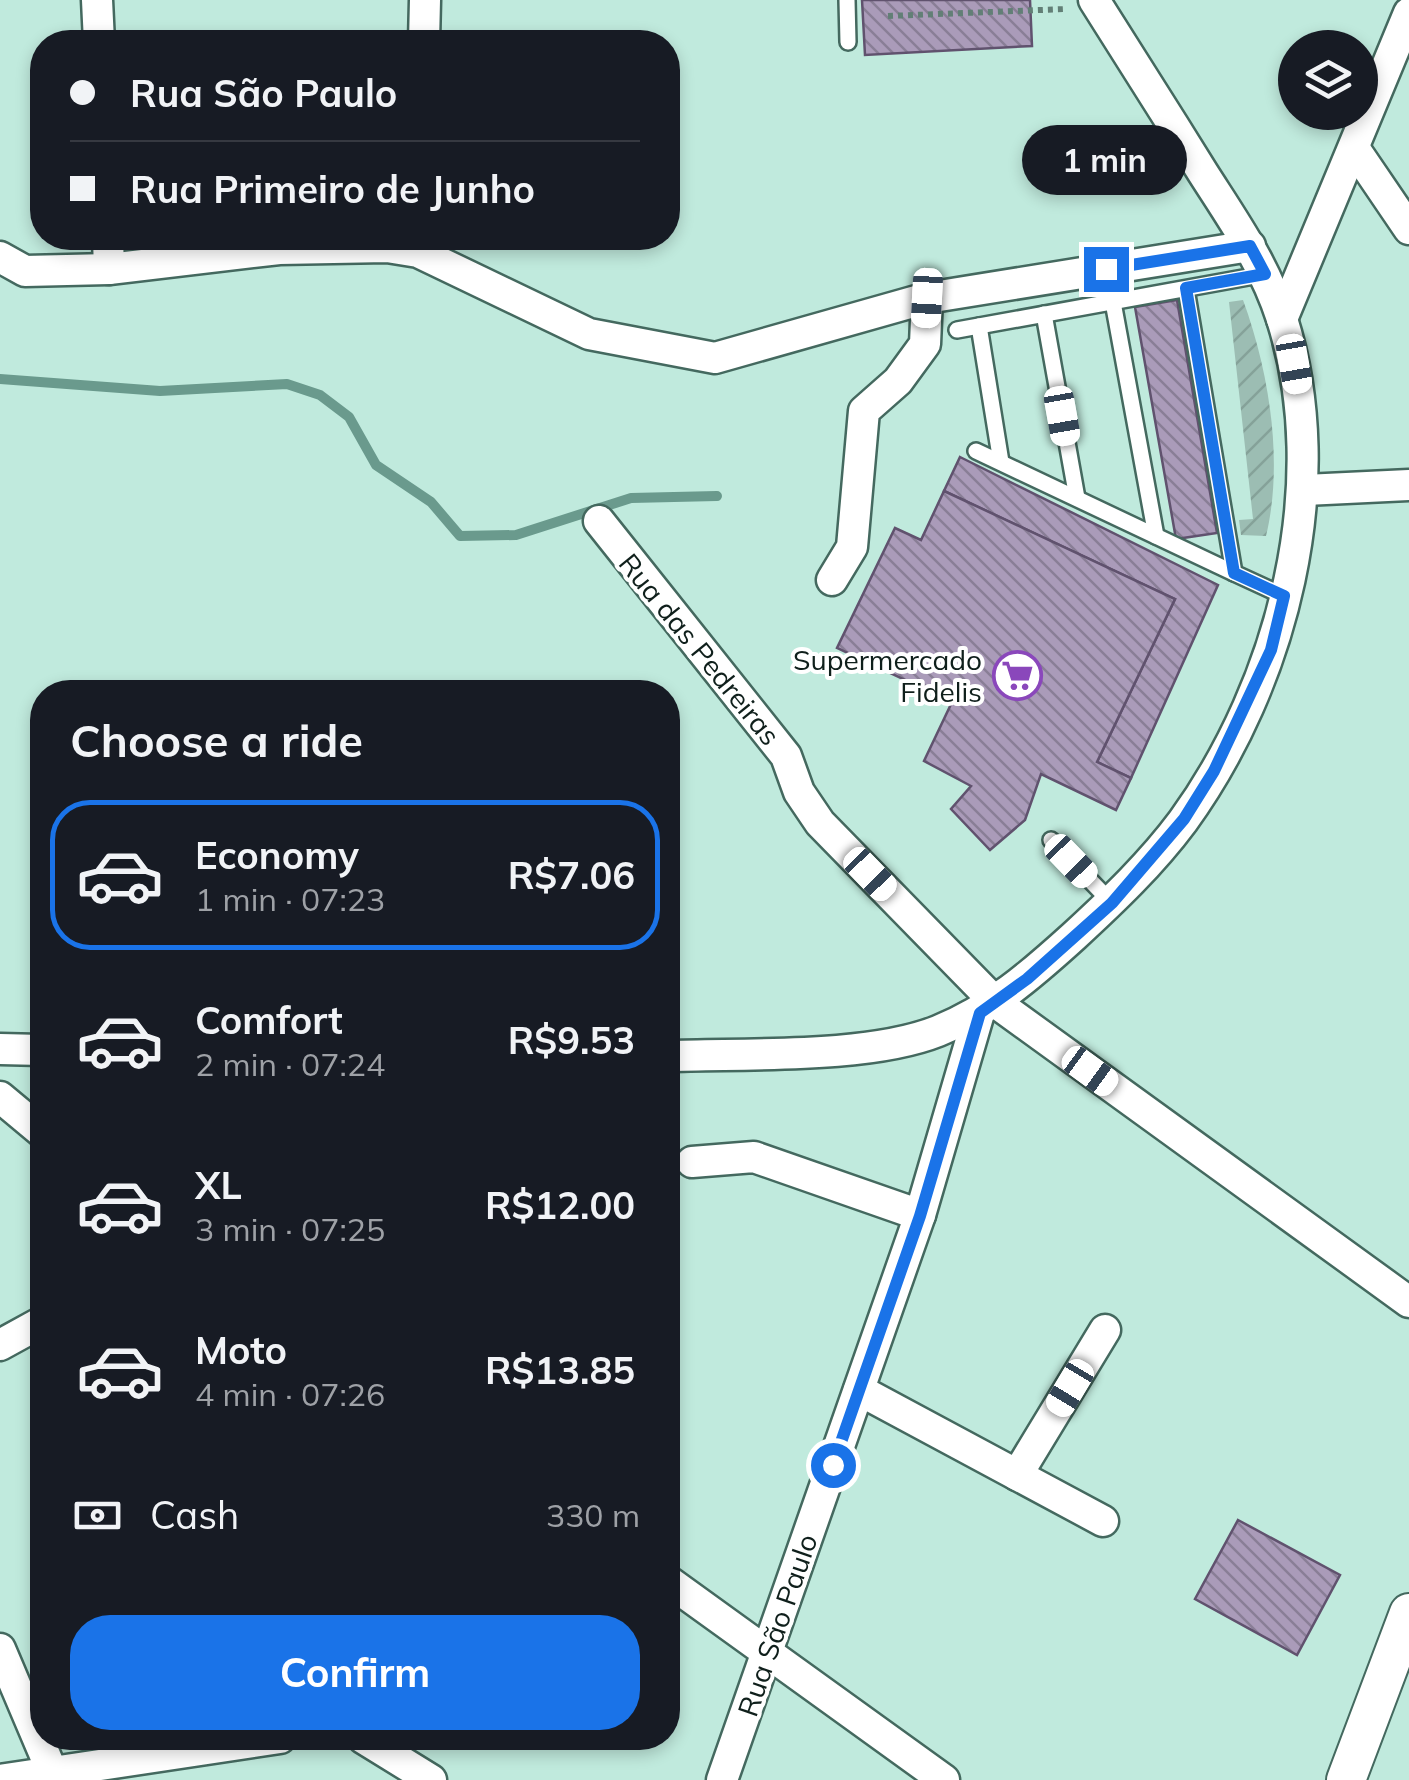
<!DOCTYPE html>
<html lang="en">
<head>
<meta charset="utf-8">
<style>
	:root { --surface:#171b24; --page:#242831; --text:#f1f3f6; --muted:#9ea1a6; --line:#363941; --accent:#1a73e8 }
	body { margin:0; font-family:Mulish,sans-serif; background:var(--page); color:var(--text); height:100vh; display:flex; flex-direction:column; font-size:38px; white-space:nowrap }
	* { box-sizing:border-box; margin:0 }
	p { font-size:32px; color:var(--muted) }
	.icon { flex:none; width:55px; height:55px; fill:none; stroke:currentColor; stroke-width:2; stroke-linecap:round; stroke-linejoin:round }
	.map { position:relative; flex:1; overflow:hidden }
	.sheet { position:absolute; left:30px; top:680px; width:650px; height:1070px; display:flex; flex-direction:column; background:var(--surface); border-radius:40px; box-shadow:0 5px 15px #0003 }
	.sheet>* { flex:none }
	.banner { position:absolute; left:30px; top:30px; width:650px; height:220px; border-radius:40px; box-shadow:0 5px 15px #0003; display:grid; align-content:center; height:220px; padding:0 40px; background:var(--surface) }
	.fabs { position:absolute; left:1278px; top:30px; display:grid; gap:20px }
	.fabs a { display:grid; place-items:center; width:100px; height:100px; border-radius:50%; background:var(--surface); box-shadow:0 5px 15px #0003; font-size:50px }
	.end { position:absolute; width:45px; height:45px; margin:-22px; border:12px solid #1a73e8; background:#fff; box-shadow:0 0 0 5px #fff }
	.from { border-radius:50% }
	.bubble { position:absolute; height:70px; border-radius:35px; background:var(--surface); box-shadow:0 5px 15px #0003; font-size:32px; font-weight:700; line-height:70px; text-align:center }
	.car { position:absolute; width:30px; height:60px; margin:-30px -15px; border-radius:12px; box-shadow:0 0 8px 2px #0007; background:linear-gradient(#fff 24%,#345 0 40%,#fff 0 76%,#345 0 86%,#fff 0) }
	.banner b { display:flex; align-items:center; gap:35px; height:95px; font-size:38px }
	.banner b+b { border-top:2px solid var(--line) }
	.banner i { width:25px; height:25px; background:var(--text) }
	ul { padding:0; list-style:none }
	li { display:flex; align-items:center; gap:30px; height:150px; margin:0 20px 15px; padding:0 20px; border:5px solid transparent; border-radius:40px }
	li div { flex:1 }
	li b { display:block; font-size:38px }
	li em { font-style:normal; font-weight:700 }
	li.on { border-color:var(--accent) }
	li>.icon { width:90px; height:90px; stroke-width:1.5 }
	h2 { padding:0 40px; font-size:45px; line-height:120px }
	.pay { display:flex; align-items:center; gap:25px; height:110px; padding:0 40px; font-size:38px }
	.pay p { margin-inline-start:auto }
	.primary-button { display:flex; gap:20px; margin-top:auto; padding:20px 40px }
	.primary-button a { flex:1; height:115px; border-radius:40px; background:var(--accent); color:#fff; font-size:40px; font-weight:700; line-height:115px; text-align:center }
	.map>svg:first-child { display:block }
	.garden { fill:url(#garden-furrows) }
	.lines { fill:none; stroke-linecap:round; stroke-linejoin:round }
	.stream { stroke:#6a9a8d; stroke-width:10 }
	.building { fill:url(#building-back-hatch); stroke:#60526e; stroke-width:2.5 }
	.service-casing { stroke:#44695f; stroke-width:20 }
	.minor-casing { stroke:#44695f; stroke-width:35 }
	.tertiary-casing { stroke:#44695f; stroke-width:42 }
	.path { stroke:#627f76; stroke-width:6; stroke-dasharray:5 5; stroke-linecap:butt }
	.service { stroke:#fff; stroke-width:15 }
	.minor { stroke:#fff; stroke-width:30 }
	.tertiary { stroke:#fff; stroke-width:38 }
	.route { stroke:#1a73e8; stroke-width:12 }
	.labels { text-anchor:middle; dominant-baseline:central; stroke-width:8; stroke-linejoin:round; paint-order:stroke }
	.street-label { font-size:28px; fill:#0f1f1b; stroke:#fff }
	.poi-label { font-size:28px; fill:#0f1f1b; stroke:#fff; text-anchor:end }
</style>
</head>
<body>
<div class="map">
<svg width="1409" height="1780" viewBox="0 0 1409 1780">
	<defs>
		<pattern id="garden-furrows" width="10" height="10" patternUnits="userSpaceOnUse" patternTransform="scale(2.5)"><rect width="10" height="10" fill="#9cbdb3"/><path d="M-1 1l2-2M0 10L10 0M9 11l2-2" fill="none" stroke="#85a299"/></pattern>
		<pattern id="building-back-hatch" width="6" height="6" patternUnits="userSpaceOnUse" patternTransform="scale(2.5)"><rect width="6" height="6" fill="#aa9bb9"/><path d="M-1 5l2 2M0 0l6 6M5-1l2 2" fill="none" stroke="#897e96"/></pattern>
	</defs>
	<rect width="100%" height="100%" fill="#c0eadd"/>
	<!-- garden -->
	<path class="garden" d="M 1243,300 C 1269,371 1284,462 1266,536 L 1241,535 L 1239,520 L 1253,519 L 1229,302 Z"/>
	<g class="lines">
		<!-- stream -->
		<path class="stream" d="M 0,379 L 160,391 L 287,384 L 320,395 L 349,417 L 376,465 L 431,502 L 460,536 L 516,535 L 631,498 L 717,496"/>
	</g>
	<!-- building -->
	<g class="building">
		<path d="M 862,0 L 1030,0 L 1032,46 L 865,55 Z"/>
		<path d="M 1177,300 L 1217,533 L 1176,539 L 1135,307 Z"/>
		<path d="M 960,457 L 1218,585 L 1131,778 L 1097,762 L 1175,599 L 944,491 Z"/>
		<path d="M 944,491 L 1175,599 L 1097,762 L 1131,778 L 1116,810 L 1041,774 L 1025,820 L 990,850 L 951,809 L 971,786 L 924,761 L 952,702 L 837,648 L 895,528 L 921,540 Z"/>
		<path d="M 1238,1520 L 1340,1575 L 1297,1655 L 1195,1599 Z"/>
	</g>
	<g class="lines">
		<defs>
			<g id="service">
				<path d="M 847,0 L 848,42"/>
				<path d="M 1186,289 L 1234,573 L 1284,596"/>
				<path d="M 1113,302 L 1156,536"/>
				<path d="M 1044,314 L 1077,498"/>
				<path d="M 979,326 L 1001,462"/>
				<path d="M 957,330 L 1265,274"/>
				<path d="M 976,451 L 1234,573"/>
				<path d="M 1051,840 L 1112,903"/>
			</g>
			<g id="minor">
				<path d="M 97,0 L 99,42"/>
				<path d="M 424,42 L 425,0"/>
				<path d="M 1356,151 L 1409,229"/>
				<path d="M 108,238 L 109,269"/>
				<path d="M 0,257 L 25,271 L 109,269 L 279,249 L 387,247 L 418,252 L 589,334 L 715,358 L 927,298 L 1250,246"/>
				<path d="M 1282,319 L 1409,13"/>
				<path d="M 1305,490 L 1409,485"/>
				<path d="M 599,521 L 786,756 L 799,792 L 820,823 L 995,1002 L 1409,1302"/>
				<path d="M 832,580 L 852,547 L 864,411 L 898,381 L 925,344 L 927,298"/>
				<path d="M 0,1049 L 42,1050"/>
				<path d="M 668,1056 C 745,1053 868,1059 938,1031 C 992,1009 1031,975 1074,936 C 1113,900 1151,864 1183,821 C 1283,683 1334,483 1282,319 C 1265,265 1233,220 1203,173 C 1167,115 1130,57 1094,0"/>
				<path d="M 0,1097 L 42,1132"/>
				<path d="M 692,1162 L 754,1157 L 920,1215"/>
				<path d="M 0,1345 L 42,1322"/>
				<path d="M 859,1390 L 1103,1521"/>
				<path d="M 1017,1475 L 1105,1330"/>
				<path d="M 668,1581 L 944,1780"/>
				<path d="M 0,1649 L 53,1774"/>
				<path d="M 363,1738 L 431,1780"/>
				<path d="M 0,1780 L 280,1738"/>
				<path d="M 722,1780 L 920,1215 L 979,1013"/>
			</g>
			<path id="tertiary" d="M 1346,1780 L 1409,1613"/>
		</defs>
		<!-- service casing -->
		<use href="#service" class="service-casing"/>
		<!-- minor casing -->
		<use href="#minor" class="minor-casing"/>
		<!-- tertiary casing -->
		<use href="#tertiary" class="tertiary-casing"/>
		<!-- path -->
		<path class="path" d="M 888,16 L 1066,9"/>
		<!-- service -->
		<use href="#service" class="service"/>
		<!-- minor -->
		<use href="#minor" class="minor"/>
		<!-- tertiary -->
		<use href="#tertiary" class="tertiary"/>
	</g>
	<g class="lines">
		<!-- route -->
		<path class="route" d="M 833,1465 L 920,1216 L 980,1013 L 1027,979 L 1112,903 L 1184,819 L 1214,771 L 1271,650 L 1284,596 L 1234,573 L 1186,288 L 1265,274 L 1250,246 L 1106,269"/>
	</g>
	<!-- icons -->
	<defs>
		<symbol id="supermarket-ring" viewBox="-11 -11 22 22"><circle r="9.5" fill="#fff" stroke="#8a47bb" stroke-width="1.5"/><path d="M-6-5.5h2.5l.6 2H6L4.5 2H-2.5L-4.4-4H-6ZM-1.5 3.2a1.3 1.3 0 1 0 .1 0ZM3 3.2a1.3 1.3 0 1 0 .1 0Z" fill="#8a47bb"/></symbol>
	</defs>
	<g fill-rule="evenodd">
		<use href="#supermarket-ring" x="990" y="648" width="55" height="55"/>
	</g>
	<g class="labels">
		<!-- street labels -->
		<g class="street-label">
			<text transform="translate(700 649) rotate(51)">Rua das Pedreiras</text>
			<text transform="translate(777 1625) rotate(-71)">Rua São Paulo</text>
		</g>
		<!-- poi labels -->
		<g class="poi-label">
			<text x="982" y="659">Supermercado<tspan x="982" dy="32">Fidelis</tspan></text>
		</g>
	</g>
</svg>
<div class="fabs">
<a><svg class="icon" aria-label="layers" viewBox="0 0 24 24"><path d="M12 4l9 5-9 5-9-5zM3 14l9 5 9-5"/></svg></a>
</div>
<i class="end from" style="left:833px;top:1465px"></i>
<i class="end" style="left:1106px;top:269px"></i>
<div class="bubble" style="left:1022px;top:125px;width:165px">1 min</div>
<i class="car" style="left:927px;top:298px;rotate:183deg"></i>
<i class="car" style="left:1294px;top:364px;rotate:170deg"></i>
<i class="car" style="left:1062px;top:416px;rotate:170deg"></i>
<i class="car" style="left:1071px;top:861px;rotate:136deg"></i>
<i class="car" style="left:870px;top:874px;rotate:136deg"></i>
<i class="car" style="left:1090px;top:1071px;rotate:126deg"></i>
<i class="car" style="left:1070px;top:1388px;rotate:211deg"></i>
<div class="banner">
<b><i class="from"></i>Rua São Paulo</b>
<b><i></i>Rua Primeiro de Junho</b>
</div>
<section class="sheet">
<h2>Choose a ride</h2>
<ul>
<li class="on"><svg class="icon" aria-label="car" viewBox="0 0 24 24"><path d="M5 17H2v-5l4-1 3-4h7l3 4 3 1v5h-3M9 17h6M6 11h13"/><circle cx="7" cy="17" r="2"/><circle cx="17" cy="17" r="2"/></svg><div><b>Economy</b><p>1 min · 07:23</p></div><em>R$7.06</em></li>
<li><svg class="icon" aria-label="car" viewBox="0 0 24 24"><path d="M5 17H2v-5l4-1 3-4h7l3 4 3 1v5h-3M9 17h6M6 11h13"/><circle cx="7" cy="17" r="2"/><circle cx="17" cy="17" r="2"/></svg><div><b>Comfort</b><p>2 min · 07:24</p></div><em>R$9.53</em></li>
<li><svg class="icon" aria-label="car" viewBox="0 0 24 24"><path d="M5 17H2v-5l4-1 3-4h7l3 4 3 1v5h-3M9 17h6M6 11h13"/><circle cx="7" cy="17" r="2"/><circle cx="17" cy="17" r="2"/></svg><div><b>XL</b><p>3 min · 07:25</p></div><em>R$12.00</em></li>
<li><svg class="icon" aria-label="car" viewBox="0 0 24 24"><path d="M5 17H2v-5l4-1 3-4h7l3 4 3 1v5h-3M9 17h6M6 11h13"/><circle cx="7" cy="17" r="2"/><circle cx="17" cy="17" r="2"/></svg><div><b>Moto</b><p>4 min · 07:26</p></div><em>R$13.85</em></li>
</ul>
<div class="pay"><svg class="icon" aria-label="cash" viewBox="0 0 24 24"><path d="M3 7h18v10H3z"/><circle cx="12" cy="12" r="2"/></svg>Cash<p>330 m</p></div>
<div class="primary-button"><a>Confirm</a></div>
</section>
</div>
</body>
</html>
